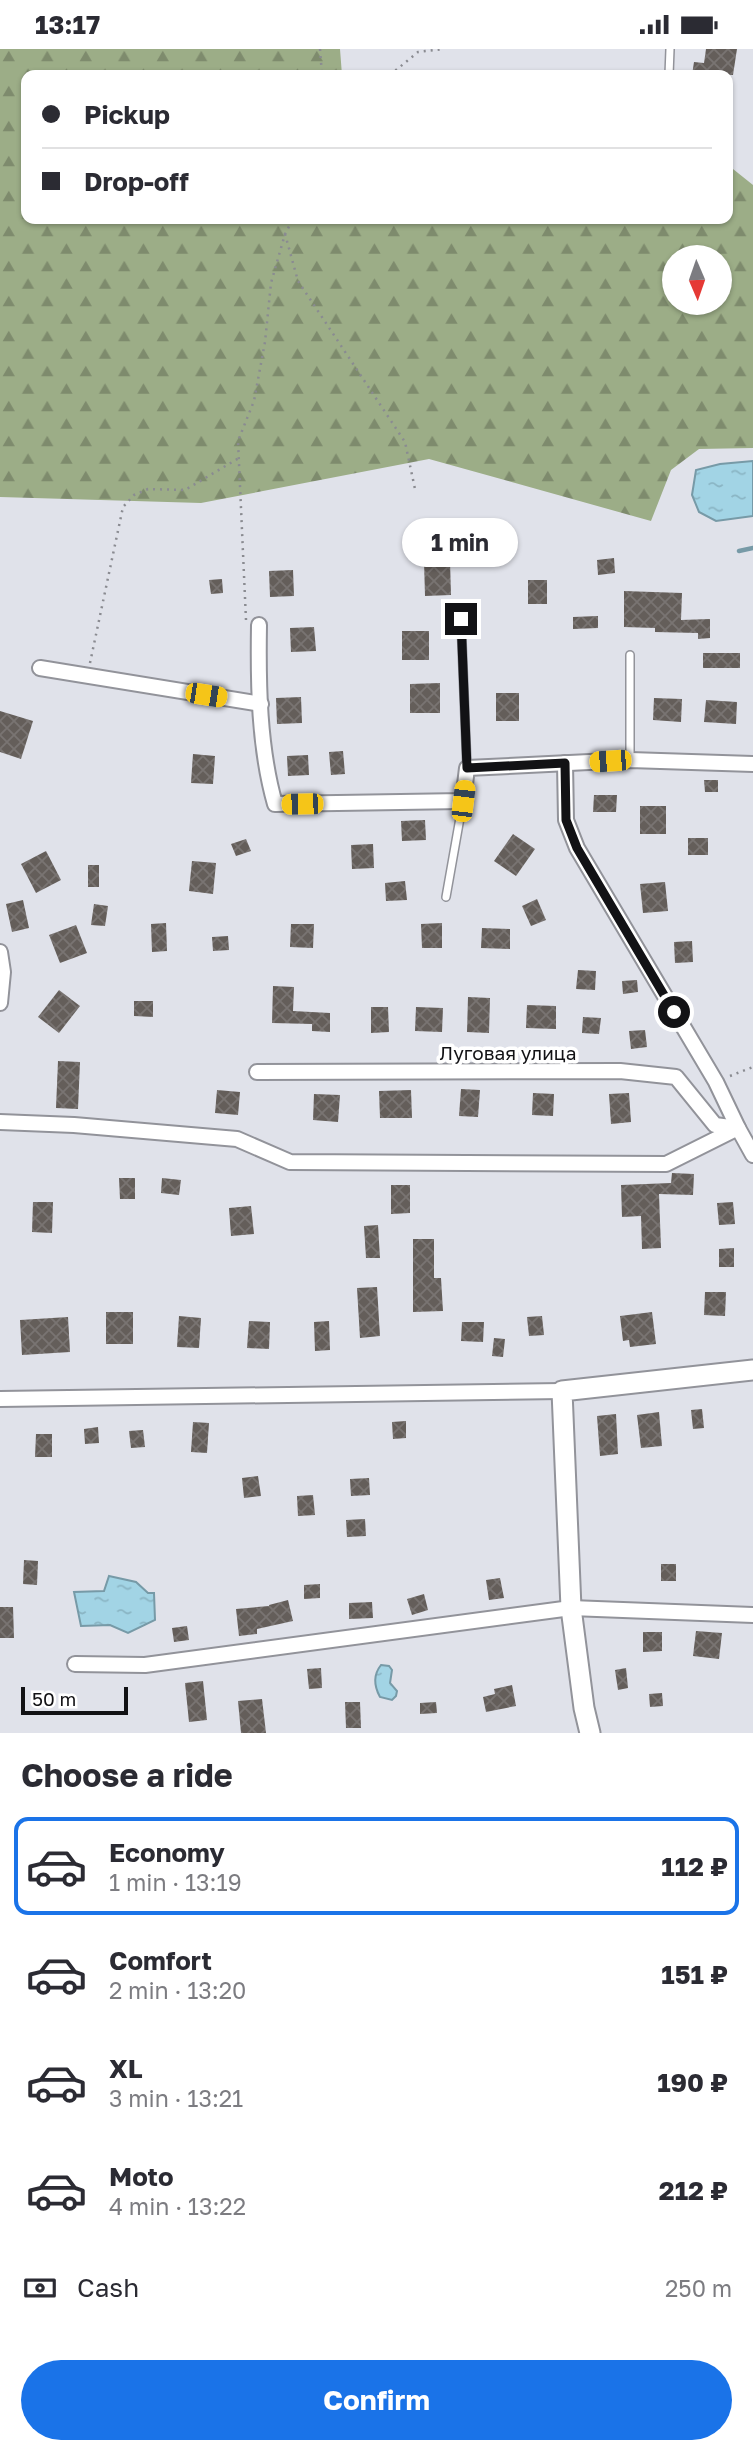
<!DOCTYPE html>
<html lang="en">
<head>
<meta charset="utf-8">
<style>
	:root { --surface:#fff; --page:#f2f2f3; --text:#2b2b33; --muted:#7c7c81; --line:#e1e1e2; --accent:#1a73e8 }
	body { margin:0; font-family:"Golos Text",sans-serif; background:var(--page); color:var(--text); height:100vh; display:flex; flex-direction:column; font-size:26px; white-space:nowrap }
	* { box-sizing:border-box; margin:0 }
	p { font-size:23px; color:var(--muted) }
	.icon { flex:none; width:38px; height:38px; fill:none; stroke:currentColor; stroke-width:2; stroke-linecap:round; stroke-linejoin:round }
	.map { position:relative; height:1684px; overflow:hidden }
	.sheet { display:flex; flex-direction:column; background:var(--surface); flex:1 }
	.sheet>* { flex:none }
	.banner { position:absolute; left:21px; top:21px; width:712px; height:154px; border-radius:14px; box-shadow:0 2px 5px #0004; display:grid; align-content:center; height:154px; padding:0 21px; background:var(--surface) }
	.needle { width:46px; rotate:178deg }
	.tools { position:absolute; left:662px; top:196px; display:grid; gap:14px }
	.tools a { display:grid; place-items:center; width:70px; height:70px; border-radius:50%; background:var(--surface); box-shadow:0 2px 5px #0004; font-size:35px }
	.scale { position:absolute; left:21px; bottom:18px; width:107px; box-sizing:border-box; padding-left:7px; border:4px solid #121215; border-top:0; font-size:19px; line-height:24px; white-space:nowrap; color:#121215; -webkit-text-stroke:5px #fff; paint-order:stroke }
	.end { position:absolute; width:32px; height:32px; margin:-16px; border:9px solid #121215; background:#fff; box-shadow:0 0 0 4px #fff }
	.from { border-radius:50% }
	.bubble { position:absolute; height:49px; border-radius:24px; background:var(--surface); box-shadow:0 2px 5px #0004; font-size:23px; font-weight:700; line-height:49px; text-align:center }
	.car { position:absolute; width:21px; height:42px; margin:-21px -10px; border-radius:9px; box-shadow:0 0 5px 2px #0007; background:linear-gradient(#f5c518 24%,#345 0 40%,#f5c518 0 76%,#345 0 86%,#f5c518 0) }
	.banner b { display:flex; align-items:center; gap:24px; height:66px; font-size:26px }
	.banner b+b { border-top:2px solid var(--line) }
	.banner i { width:18px; height:18px; background:var(--text) }
	ul { padding:0; list-style:none }
	li { display:flex; align-items:center; gap:21px; height:98px; margin:0 14px 10px; padding:0 7px; border:4px solid transparent; border-radius:14px }
	li div { flex:1 }
	li b { display:block; font-size:26px }
	li em { font-style:normal; font-weight:700 }
	li.on { border-color:var(--accent) }
	li>.icon { width:63px; height:63px; stroke-width:1.5 }
	h2 { padding:0 21px; font-size:32px; line-height:84px }
	.pay { display:flex; align-items:center; gap:18px; height:77px; padding:0 21px; font-size:26px }
	.pay p { margin-inline-start:auto }
	.primary-button { display:flex; gap:14px; margin-top:auto; padding:14px 21px }
	.primary-button a { flex:1; height:80px; border-radius:42px; background:var(--accent); color:#fff; font-size:28px; font-weight:700; line-height:80px; text-align:center }
	.status { display:flex; justify-content:space-between; align-items:center; height:49px; padding:0 35px; background:var(--surface); direction:ltr }
	.status svg { height:19px; fill:currentColor }
	.map>svg:first-child { display:block }
	.forest { fill:url(#forest-firs); fill-rule:evenodd }
	.water { fill:url(#water-ripples); stroke:#779aa7; stroke-width:2 }
	.lines { fill:none; stroke-linecap:round; stroke-linejoin:round }
	.stream { stroke:#779aa7; stroke-width:4.5 }
	.building { fill:url(#building-cross-hatch) }
	.lane-casing { stroke:#92939a; stroke-width:10 }
	.street-casing { stroke:#92939a; stroke-width:18 }
	.secondary-casing { stroke:#92939a; stroke-width:23 }
	.path { stroke:#8a8b91; stroke-width:2.5; stroke-dasharray:2 5; stroke-linecap:butt }
	.lane { stroke:#fff; stroke-width:7 }
	.street { stroke:#fff; stroke-width:14 }
	.secondary { stroke:#fff; stroke-width:19 }
	.route { stroke:#121215; stroke-width:9 }
	.labels { text-anchor:middle; dominant-baseline:central; stroke-width:7; stroke-linejoin:round; paint-order:stroke }
	.street-label { font-size:19px; fill:#121215; stroke:#fff }
</style>
</head>
<body>
<div class="status"><b>13:17</b><svg viewBox="0 0 49 12"><path d="M0 12V9h3v3zM5 12V6h3v6zM10 12V3h3v9zM15 12V0h3v12zM26 1h20v11H26zM47 4h2v5h-2z"/></svg></div>
<div class="map">
<svg width="753" height="1684" viewBox="0 0 753 1684">
	<defs>
		<pattern id="forest-firs" width="22" height="20" patternUnits="userSpaceOnUse" patternTransform="scale(1.75)"><rect width="22" height="20" fill="#9cad87"/><path d="M5 1l3.5 6h-7zM16 11l3.5 6h-7z" fill="#7e8b6d"/></pattern>
		<pattern id="water-ripples" width="26" height="14" patternUnits="userSpaceOnUse" patternTransform="scale(1.75)"><rect width="26" height="14" fill="#a2d4e5"/><path d="M2 4q2-2 4 0t4 0M15 11q2-2 4 0t4 0" fill="none" stroke="#8ab5c4"/></pattern>
		<pattern id="building-cross-hatch" width="8" height="8" patternUnits="userSpaceOnUse" patternTransform="scale(1.75)"><rect width="8" height="8" fill="#645e5a"/><path d="M0 0l8 8M0 8l8-8" fill="none" stroke="#797472"/></pattern>
	</defs>
	<rect width="100%" height="100%" fill="#e0e2ea"/>
	<!-- forest -->
	<path class="forest" d="M 0,0 L 340,0 L 342,26 L 26,26 L 26,170 L 728,170 L 728,116 L 753,136 L 753,399 L 699,400 L 671,421 L 651,472 L 429,410 L 201,454 L 0,448 ZM 674,208 L 719,208 L 719,254 L 674,254 Z"/>
	<!-- water -->
	<g class="water">
		<path d="M 753,412 L 753,467 L 716,472 L 699,463 L 692,446 L 696,421 L 720,415 Z"/>
		<path d="M 109,1527 L 136,1533 L 148,1544 L 154,1544 L 155,1571 L 128,1584 L 110,1576 L 81,1577 L 74,1543 L 104,1542 Z"/>
		<path d="M 381,1616 L 389,1617 L 392,1621 L 390,1634 L 397,1642 L 396,1647 L 392,1651 L 380,1648 C 374,1637 373,1626 381,1616 Z"/>
	</g>
	<g class="lines">
		<!-- stream -->
		<path class="stream" d="M 739,502 L 753,499"/>
	</g>
	<!-- building -->
	<g class="building">
		<path d="M 706,0 L 737,0 L 733,26 L 692,26 L 694,13 L 704,14 Z"/>
		<path d="M 614,509 L 615,524 L 598,526 L 597,511 Z"/>
		<path d="M 424,512 L 450,512 L 451,546 L 425,547 Z"/>
		<path d="M 293,521 L 294,547 L 270,548 L 269,522 Z"/>
		<path d="M 222,530 L 223,544 L 211,545 L 209,531 Z"/>
		<rect x="528" y="531" width="19" height="24"/>
		<path d="M 624,542 L 682,544 L 681,571 L 710,570 L 710,589 L 698,590 L 698,584 L 655,583 L 655,579 L 624,578 Z"/>
		<path d="M 598,567 L 598,579 L 573,580 L 573,568 Z"/>
		<path d="M 314,578 L 316,602 L 291,603 L 290,579 Z"/>
		<rect x="402" y="582" width="27" height="29"/>
		<rect x="703" y="604" width="37" height="15"/>
		<path d="M 440,634 L 440,664 L 410,664 L 410,635 Z"/>
		<rect x="496" y="644" width="23" height="28"/>
		<path d="M 301,648 L 302,674 L 277,675 L 276,649 Z"/>
		<path d="M 654,649 L 682,650 L 681,673 L 653,671 Z"/>
		<path d="M 706,651 L 737,653 L 736,675 L 704,673 Z"/>
		<path d="M 0,662 L 33,672 L 21,710 L 0,703 Z"/>
		<path d="M 343,702 L 345,725 L 331,726 L 329,703 Z"/>
		<path d="M 193,705 L 215,707 L 213,735 L 191,734 Z"/>
		<path d="M 308,706 L 309,726 L 288,727 L 287,707 Z"/>
		<path d="M 704,731 L 718,731 L 718,743 L 705,743 Z"/>
		<path d="M 594,746 L 617,746 L 616,763 L 593,763 Z"/>
		<rect x="640" y="757" width="26" height="28"/>
		<path d="M 425,771 L 426,791 L 402,792 L 401,772 Z"/>
		<path d="M 513,785 L 535,800 L 516,827 L 494,812 Z"/>
		<rect x="688" y="789" width="20" height="17"/>
		<path d="M 246,790 L 251,802 L 236,807 L 231,795 Z"/>
		<path d="M 373,795 L 374,819 L 352,820 L 351,796 Z"/>
		<path d="M 46,802 L 61,831 L 36,844 L 21,815 Z"/>
		<path d="M 192,812 L 216,814 L 213,845 L 189,842 Z"/>
		<rect x="88" y="816" width="11" height="22"/>
		<path d="M 405,832 L 407,851 L 386,852 L 385,834 Z"/>
		<path d="M 665,833 L 668,862 L 643,864 L 640,835 Z"/>
		<path d="M 537,850 L 546,871 L 531,877 L 522,857 Z"/>
		<path d="M 23,851 L 29,879 L 12,883 L 6,855 Z"/>
		<path d="M 94,855 L 108,857 L 105,877 L 91,876 Z"/>
		<path d="M 166,874 L 167,902 L 152,903 L 151,875 Z"/>
		<path d="M 442,874 L 442,899 L 422,899 L 421,875 Z"/>
		<path d="M 291,875 L 314,875 L 313,899 L 290,898 Z"/>
		<path d="M 76,876 L 87,904 L 60,914 L 49,886 Z"/>
		<path d="M 482,879 L 510,880 L 510,900 L 481,899 Z"/>
		<path d="M 228,887 L 229,901 L 213,902 L 212,888 Z"/>
		<path d="M 692,892 L 693,913 L 675,914 L 674,893 Z"/>
		<path d="M 578,921 L 596,922 L 595,941 L 576,940 Z"/>
		<path d="M 637,931 L 638,943 L 623,945 L 622,932 Z"/>
		<path d="M 273,937 L 294,938 L 293,962 L 330,964 L 330,983 L 312,982 L 312,975 L 272,974 Z"/>
		<path d="M 59,941 L 80,957 L 59,984 L 38,968 Z"/>
		<path d="M 468,948 L 490,949 L 489,984 L 467,983 Z"/>
		<path d="M 134,952 L 153,952 L 153,968 L 134,967 Z"/>
		<path d="M 527,956 L 556,957 L 556,980 L 526,979 Z"/>
		<path d="M 371,958 L 388,958 L 389,983 L 371,984 Z"/>
		<path d="M 416,958 L 443,959 L 442,983 L 415,982 Z"/>
		<path d="M 583,968 L 601,969 L 599,985 L 582,984 Z"/>
		<path d="M 645,981 L 647,998 L 631,1000 L 629,982 Z"/>
		<path d="M 58,1012 L 80,1013 L 78,1060 L 56,1059 Z"/>
		<path d="M 461,1040 L 480,1041 L 478,1068 L 459,1067 Z"/>
		<path d="M 217,1041 L 240,1043 L 238,1066 L 215,1064 Z"/>
		<path d="M 411,1041 L 412,1069 L 380,1069 L 379,1042 Z"/>
		<path d="M 533,1044 L 554,1045 L 553,1067 L 532,1066 Z"/>
		<path d="M 629,1044 L 631,1073 L 611,1075 L 609,1045 Z"/>
		<path d="M 314,1045 L 340,1046 L 338,1073 L 313,1071 Z"/>
		<path d="M 672,1124 L 694,1125 L 693,1146 L 659,1145 L 661,1199 L 642,1200 L 641,1167 L 622,1168 L 621,1136 L 671,1134 Z"/>
		<path d="M 119,1129 L 135,1129 L 135,1150 L 120,1150 Z"/>
		<path d="M 162,1129 L 181,1131 L 179,1146 L 161,1144 Z"/>
		<path d="M 391,1136 L 410,1136 L 410,1164 L 391,1165 Z"/>
		<path d="M 33,1153 L 53,1153 L 52,1184 L 32,1183 Z"/>
		<path d="M 733,1153 L 735,1175 L 719,1176 L 717,1154 Z"/>
		<path d="M 251,1157 L 254,1185 L 231,1187 L 229,1159 Z"/>
		<path d="M 378,1176 L 380,1209 L 366,1209 L 364,1177 Z"/>
		<path d="M 413,1190 L 434,1190 L 434,1229 L 441,1229 L 443,1262 L 413,1263 Z"/>
		<path d="M 734,1199 L 734,1218 L 719,1218 L 719,1200 Z"/>
		<path d="M 377,1238 L 380,1287 L 360,1289 L 357,1239 Z"/>
		<path d="M 705,1243 L 726,1243 L 725,1267 L 704,1266 Z"/>
		<rect x="106" y="1263" width="27" height="32"/>
		<path d="M 652,1263 L 656,1295 L 630,1298 L 629,1291 L 623,1292 L 620,1267 Z"/>
		<path d="M 179,1267 L 201,1269 L 199,1299 L 177,1298 Z"/>
		<path d="M 542,1267 L 544,1286 L 529,1287 L 527,1268 Z"/>
		<path d="M 68,1268 L 70,1303 L 22,1306 L 20,1271 Z"/>
		<path d="M 249,1272 L 270,1273 L 269,1300 L 247,1299 Z"/>
		<path d="M 329,1272 L 330,1301 L 315,1302 L 314,1273 Z"/>
		<path d="M 462,1273 L 484,1273 L 483,1293 L 461,1292 Z"/>
		<path d="M 494,1289 L 505,1290 L 503,1308 L 492,1307 Z"/>
		<path d="M 702,1360 L 704,1379 L 693,1380 L 691,1361 Z"/>
		<path d="M 659,1363 L 662,1397 L 641,1399 L 637,1366 Z"/>
		<path d="M 616,1365 L 618,1405 L 600,1407 L 597,1367 Z"/>
		<path d="M 406,1372 L 406,1389 L 393,1390 L 392,1373 Z"/>
		<path d="M 193,1373 L 209,1374 L 207,1404 L 191,1403 Z"/>
		<path d="M 98,1378 L 99,1394 L 85,1395 L 84,1380 Z"/>
		<path d="M 143,1381 L 145,1398 L 131,1399 L 129,1382 Z"/>
		<path d="M 36,1385 L 52,1385 L 52,1408 L 35,1408 Z"/>
		<path d="M 258,1427 L 261,1447 L 244,1449 L 242,1429 Z"/>
		<path d="M 369,1429 L 370,1446 L 351,1447 L 350,1430 Z"/>
		<path d="M 313,1446 L 315,1466 L 298,1467 L 297,1447 Z"/>
		<path d="M 365,1470 L 366,1487 L 347,1488 L 346,1471 Z"/>
		<path d="M 24,1511 L 38,1512 L 37,1536 L 23,1535 Z"/>
		<rect x="661" y="1515" width="15" height="17"/>
		<path d="M 500,1529 L 504,1549 L 489,1551 L 486,1531 Z"/>
		<path d="M 320,1535 L 320,1549 L 304,1550 L 304,1536 Z"/>
		<path d="M 424,1545 L 428,1561 L 412,1566 L 407,1550 Z"/>
		<path d="M 288,1551 L 293,1572 L 257,1580 L 257,1585 L 239,1587 L 236,1560 L 269,1557 L 269,1556 Z"/>
		<path d="M 372,1553 L 373,1569 L 349,1570 L 349,1554 Z"/>
		<path d="M 0,1558 L 13,1558 L 14,1589 L 0,1589 Z"/>
		<path d="M 187,1577 L 189,1591 L 174,1593 L 172,1579 Z"/>
		<path d="M 696,1582 L 722,1584 L 719,1610 L 693,1607 Z"/>
		<path d="M 643,1583 L 662,1583 L 662,1602 L 643,1603 Z"/>
		<path d="M 321,1619 L 322,1639 L 309,1640 L 307,1620 Z"/>
		<path d="M 626,1619 L 628,1639 L 618,1641 L 615,1621 Z"/>
		<path d="M 203,1632 L 207,1671 L 189,1673 L 185,1634 Z"/>
		<path d="M 512,1636 L 516,1657 L 486,1663 L 483,1648 L 495,1645 L 494,1640 Z"/>
		<path d="M 662,1644 L 663,1657 L 650,1658 L 649,1645 Z"/>
		<path d="M 262,1650 L 266,1684 L 241,1684 L 238,1652 Z"/>
		<path d="M 345,1653 L 360,1653 L 361,1679 L 346,1679 Z"/>
		<path d="M 436,1653 L 437,1664 L 420,1665 L 420,1654 Z"/>
	</g>
	<g class="lines">
		<defs>
			<g id="lane">
				<path d="M 669,26 L 670,0"/>
				<path d="M 461,570 L 467,719"/>
				<path d="M 630,606 L 630,711"/>
				<path d="M 446,848 L 463,752"/>
			</g>
			<g id="street">
				<path d="M 259,576 C 258,635 259,699 275,755 L 463,752 L 467,719 L 630,711 L 753,715"/>
				<path d="M 40,619 L 261,655"/>
				<path d="M 0,903 L 3,923 L 0,954"/>
				<path d="M 257,1023 L 620,1022 L 676,1028 L 715,1076 L 738,1079 L 753,1106"/>
				<path d="M 0,1073 L 74,1076 L 237,1090 L 290,1113 L 666,1115 L 738,1079 L 716,1033 L 577,799 L 566,771 L 565,714"/>
				<path d="M 0,1350 L 562,1342"/>
				<path d="M 75,1615 L 145,1616 L 571,1559 L 753,1566"/>
			</g>
			<path id="secondary" d="M 590,1684 L 584,1659 L 571,1559 L 562,1342 L 753,1321"/>
		</defs>
		<!-- lane casing -->
		<use href="#lane" class="lane-casing"/>
		<!-- street casing -->
		<use href="#street" class="street-casing"/>
		<!-- secondary casing -->
		<use href="#secondary" class="secondary-casing"/>
		<!-- path -->
		<g class="path">
			<path d="M 320,0 L 322,26"/>
			<path d="M 390,26 L 418,3 L 443,0"/>
			<path d="M 285,185 L 298,232 L 405,393 L 415,440"/>
			<path d="M 246,571 L 238,392 L 254,352 L 265,293 L 271,234 L 285,185 L 293,170"/>
			<path d="M 90,614 L 123,458 L 134,446 L 148,440 L 185,441 L 239,409"/>
			<path d="M 730,1027 L 753,1018"/>
		</g>
		<!-- lane -->
		<use href="#lane" class="lane"/>
		<!-- street -->
		<use href="#street" class="street"/>
		<!-- secondary -->
		<use href="#secondary" class="secondary"/>
	</g>
	<g class="lines">
		<!-- route -->
		<path class="route" d="M 461,570 L 467,719 L 565,714 L 566,771 L 577,799 L 674,963"/>
	</g>
	<g class="labels">
		<!-- street labels -->
		<g class="street-label">
			<text x="508" y="1003">Луговая улица</text>
		</g>
	</g>
</svg>
<div class="tools">
<a><svg class="needle" viewBox="-14 -14 28 28"><path d="M0-13l5 13h-10z" fill="#e53935"/><path d="M0 13l5-13h-10z" fill="#7c7c81"/></svg></a>
</div>
<div class="scale">50 m</div>
<i class="end from" style="left:674px;top:963px"></i>
<i class="end" style="left:461px;top:570px"></i>
<div class="bubble" style="left:402px;top:469px;width:116px">1 min</div>
<i class="car" style="left:206px;top:646px;rotate:99deg"></i>
<i class="car" style="left:610px;top:712px;rotate:266deg"></i>
<i class="car" style="left:463px;top:752px;rotate:7deg"></i>
<i class="car" style="left:302px;top:755px;rotate:269deg"></i>
<div class="banner">
<b><i class="from"></i>Pickup</b>
<b><i></i>Drop-off</b>
</div>
</div>
<section class="sheet">
<h2>Choose a ride</h2>
<ul>
<li class="on"><svg class="icon" aria-label="car" viewBox="0 0 24 24"><path d="M5 17H2v-5l4-1 3-4h7l3 4 3 1v5h-3M9 17h6M6 11h13"/><circle cx="7" cy="17" r="2"/><circle cx="17" cy="17" r="2"/></svg><div><b>Economy</b><p>1 min · 13:19</p></div><em>112 ₽</em></li>
<li><svg class="icon" aria-label="car" viewBox="0 0 24 24"><path d="M5 17H2v-5l4-1 3-4h7l3 4 3 1v5h-3M9 17h6M6 11h13"/><circle cx="7" cy="17" r="2"/><circle cx="17" cy="17" r="2"/></svg><div><b>Comfort</b><p>2 min · 13:20</p></div><em>151 ₽</em></li>
<li><svg class="icon" aria-label="car" viewBox="0 0 24 24"><path d="M5 17H2v-5l4-1 3-4h7l3 4 3 1v5h-3M9 17h6M6 11h13"/><circle cx="7" cy="17" r="2"/><circle cx="17" cy="17" r="2"/></svg><div><b>XL</b><p>3 min · 13:21</p></div><em>190 ₽</em></li>
<li><svg class="icon" aria-label="car" viewBox="0 0 24 24"><path d="M5 17H2v-5l4-1 3-4h7l3 4 3 1v5h-3M9 17h6M6 11h13"/><circle cx="7" cy="17" r="2"/><circle cx="17" cy="17" r="2"/></svg><div><b>Moto</b><p>4 min · 13:22</p></div><em>212 ₽</em></li>
</ul>
<div class="pay"><svg class="icon" aria-label="cash" viewBox="0 0 24 24"><path d="M3 7h18v10H3z"/><circle cx="12" cy="12" r="2"/></svg>Cash<p>250 m</p></div>
<div class="primary-button"><a>Confirm</a></div>
</section>
</body>
</html>
